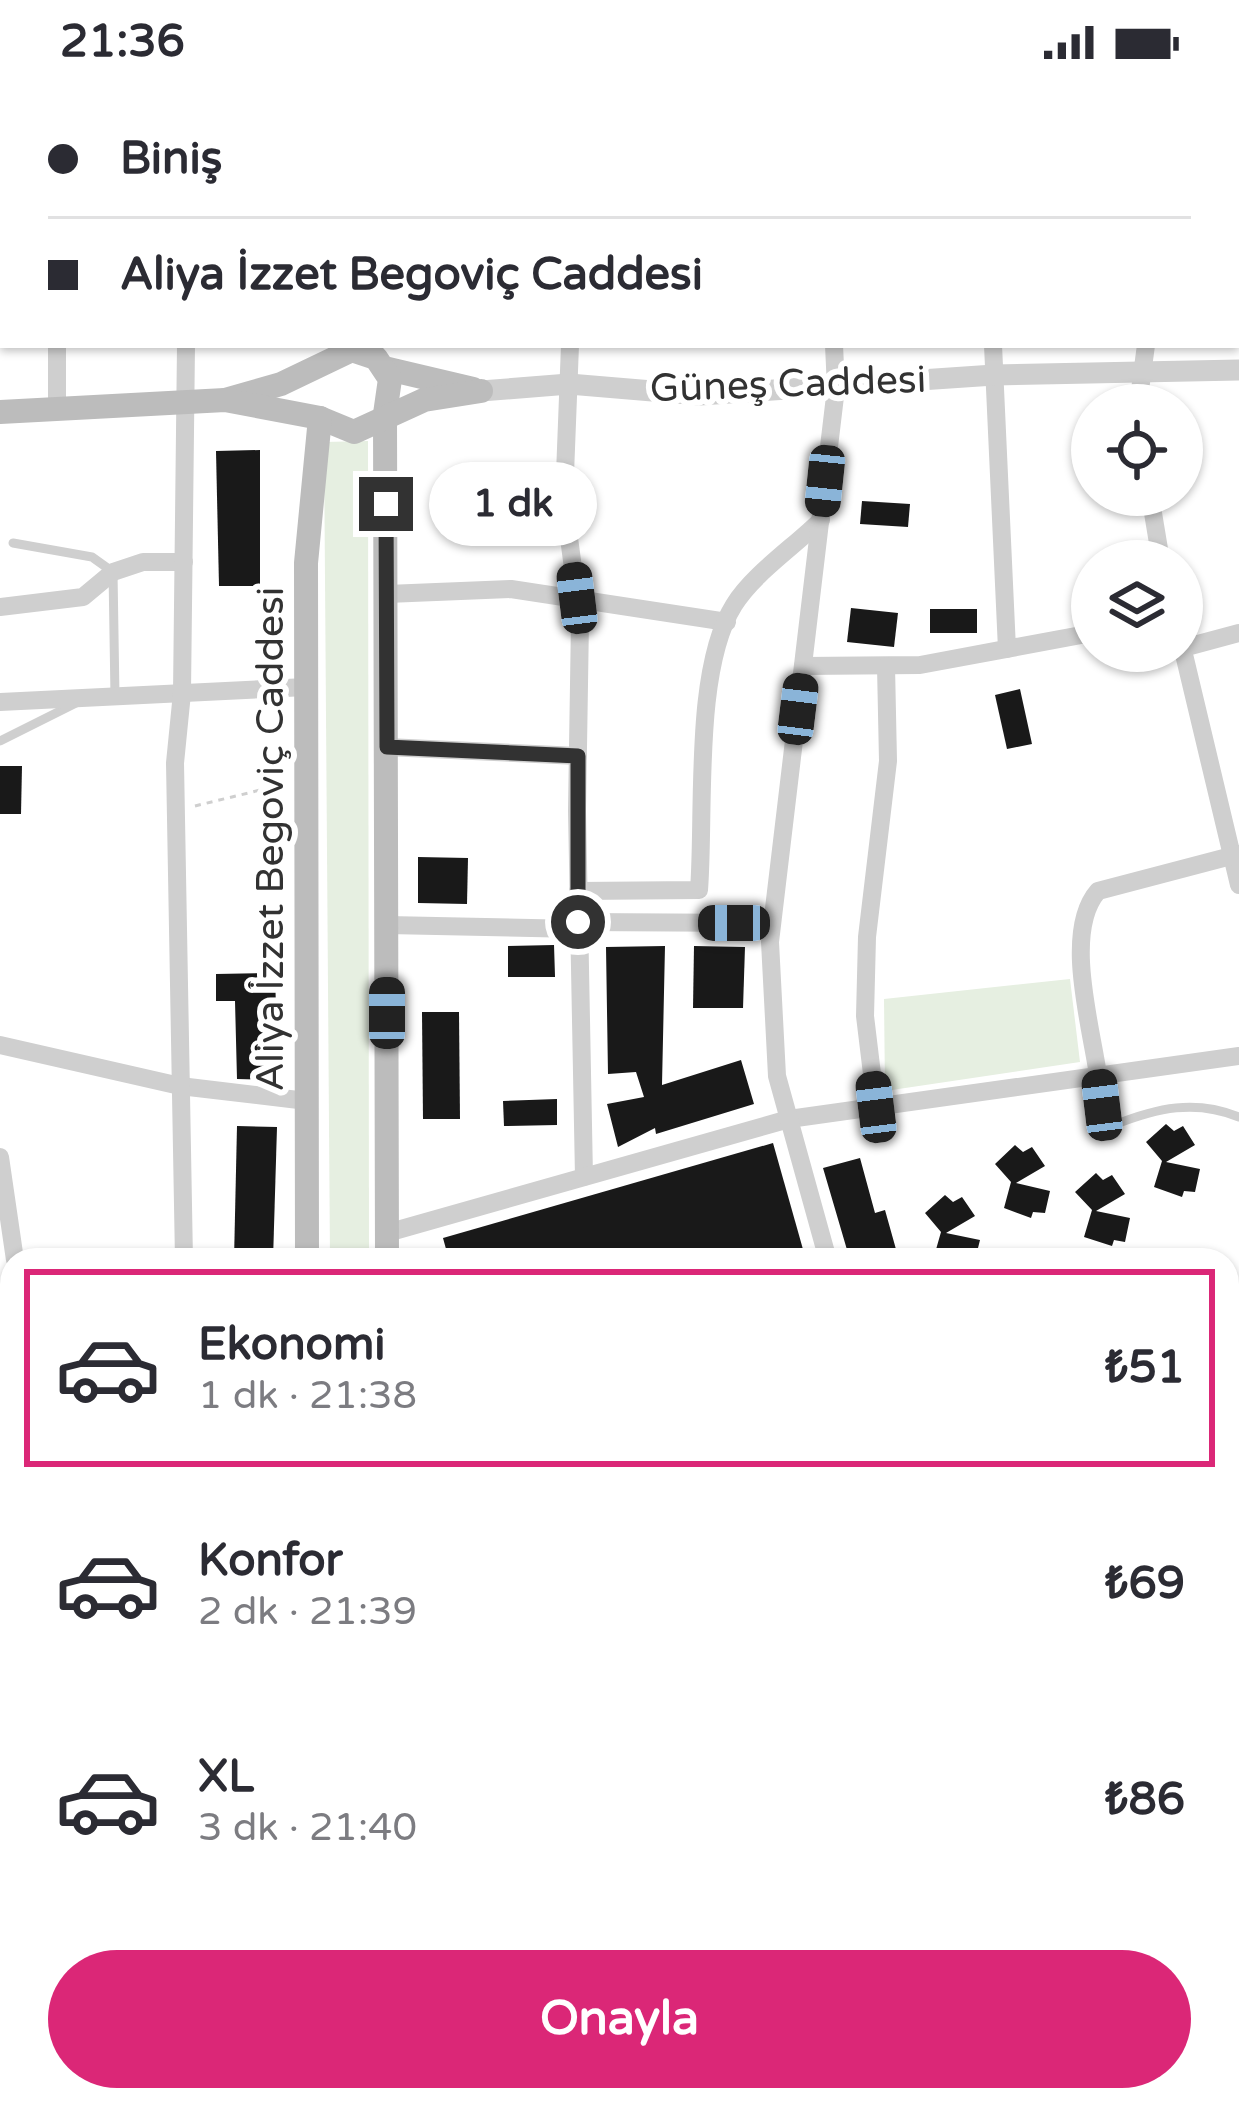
<!DOCTYPE html>
<html lang="tr">
<head>
<meta charset="utf-8">
<style>
	:root { --surface:#fff; --page:#f2f2f3; --text:#2b2b33; --muted:#7c7c81; --line:#e1e1e2; --accent:#db2777 }
	body { margin:0; font-family:"Varela Round",sans-serif; background:var(--page); color:var(--text); height:100vh; display:flex; flex-direction:column; font-size:45px; white-space:nowrap }
	* { box-sizing:border-box; margin:0 }
	p { font-size:39px; color:var(--muted) }
	.icon { flex:none; width:66px; height:66px; fill:none; stroke:currentColor; stroke-width:2; stroke-linecap:round; stroke-linejoin:round }
	.map { position:relative; flex:1; overflow:hidden }
	.side { position:absolute; left:0px; top:1164px; width:1239px; height:864px; display:flex; flex-direction:column; background:var(--surface); border-radius:36px 36px 0 0; box-shadow:0 3px 9px #0004 }
	.side>* { flex:none }
	.guide { position:absolute; left:0px; top:0px; width:1239px; height:264px; box-shadow:0 3px 9px #0004; display:grid; align-content:center; height:264px; padding:0 48px; background:var(--surface) }
	.tools { position:absolute; left:1071px; top:300px; display:grid; gap:24px }
	.tools a { display:grid; place-items:center; width:132px; height:132px; border-radius:50%; background:var(--surface); box-shadow:0 3px 9px #0004; font-size:60px }
	.end { position:absolute; width:54px; height:54px; margin:-27px; border:15px solid #323232; background:#fff; box-shadow:0 0 0 6px #fff }
	.from { border-radius:50% }
	.bubble { position:absolute; height:84px; border-radius:42px; background:var(--surface); box-shadow:0 3px 9px #0004; font-size:39px; font-weight:700; line-height:84px; text-align:center }
	.car { position:absolute; width:36px; height:72px; margin:-36px -18px; border-radius:15px; box-shadow:0 0 9px 3px #0007; background:linear-gradient(#222 24%,#8ab4d8 0 40%,#222 0 76%,#8ab4d8 0 86%,#222 0) }
	.guide b { display:flex; align-items:center; gap:42px; height:114px; font-size:45px }
	.guide b+b { border-top:3px solid var(--line) }
	.guide i { width:30px; height:30px; background:var(--text) }
	ul { padding:21px 0 0; list-style:none }
	li { display:flex; align-items:center; gap:36px; height:198px; margin:0 24px 18px; padding:0 24px; border:6px solid transparent; border-radius:0px }
	li div { flex:1 }
	li b { display:block; font-size:45px }
	li em { font-style:normal; font-weight:700 }
	li.on { border-color:var(--accent) }
	li>.icon { width:108px; height:108px; stroke-width:1.5 }
	.action { display:flex; gap:24px; margin-top:auto; padding:24px 48px }
	.action a { flex:1; height:138px; border-radius:72px; background:var(--accent); color:#fff; font-size:48px; font-weight:700; line-height:138px; text-align:center }
	.status { display:flex; justify-content:space-between; align-items:center; height:84px; padding:0 60px; background:var(--surface); direction:ltr }
	.status svg { height:33px; fill:currentColor }
	.map>svg:first-child { display:block }
	.green { fill:#e6efe1 }
	.building { fill:#191919 }
	.lines { fill:none; stroke-linecap:round; stroke-linejoin:round }
	.path { stroke:#cfcfcf; stroke-width:3; stroke-dasharray:6 6; stroke-linecap:butt }
	.service { stroke:#cfcfcf; stroke-width:9 }
	.minor { stroke:#cfcfcf; stroke-width:18 }
	.tertiary { stroke:#cfcfcf; stroke-width:21 }
	.secondary { stroke:#bcbcbc; stroke-width:24 }
	.route { stroke:#323232; stroke-width:15 }
	.labels { text-anchor:middle; dominant-baseline:central; stroke-width:12; stroke-linejoin:round; paint-order:stroke }
	.street-label { font-size:39px; fill:#323232; stroke:#fff }
</style>
</head>
<body>
<div class="status"><b>21:36</b><svg viewBox="0 0 49 12"><path d="M0 12V9h3v3zM5 12V6h3v6zM10 12V3h3v9zM15 12V0h3v12zM26 1h20v11H26zM47 4h2v5h-2z"/></svg></div>
<div class="map">
<svg width="1239" height="2028" viewBox="0 0 1239 2028">
	<rect width="100%" height="100%" fill="#fff"/>
	<!-- green -->
	<g class="green">
		<path d="M 368,357 L 369,1176 L 330,1176 L 324,358 Z"/>
		<path d="M 1070,895 L 1080,978 L 885,1007 L 884,915 Z"/>
	</g>
	<!-- building -->
	<g class="building">
		<path d="M 260,366 L 260,502 L 219,502 L 216,367 Z"/>
		<path d="M 862,417 L 910,420 L 908,443 L 860,440 Z"/>
		<path d="M 851,524 L 898,529 L 894,563 L 847,558 Z"/>
		<rect x="930" y="525" width="47" height="24"/>
		<path d="M 1020,605 L 1032,660 L 1007,665 L 995,611 Z"/>
		<path d="M 0,682 L 22,682 L 21,730 L 0,730 Z"/>
		<path d="M 418,773 L 468,774 L 467,820 L 418,819 Z"/>
		<path d="M 554,861 L 555,893 L 508,893 L 508,862 Z"/>
		<path d="M 665,862 L 662,1001 L 741,976 L 754,1020 L 656,1050 L 655,1044 L 618,1063 L 607,1020 L 644,1013 L 636,988 L 608,990 L 606,863 Z"/>
		<path d="M 694,862 L 745,863 L 743,924 L 693,924 Z"/>
		<path d="M 275,889 L 278,996 L 237,995 L 235,917 L 216,917 L 216,890 Z"/>
		<path d="M 422,928 L 459,928 L 460,1035 L 423,1035 Z"/>
		<path d="M 557,1015 L 557,1041 L 504,1042 L 503,1017 Z"/>
		<path d="M 1166,1040 L 1174,1047 L 1183,1042 L 1195,1061 L 1166,1078 L 1200,1085 L 1195,1108 L 1184,1107 L 1182,1113 L 1154,1103 L 1162,1077 L 1146,1058 Z"/>
		<path d="M 237,1042 L 277,1043 L 273,1176 L 234,1176 Z"/>
		<path d="M 773,1059 L 806,1176 L 449,1176 L 443,1154 Z"/>
		<path d="M 1015,1061 L 1023,1068 L 1032,1063 L 1045,1082 L 1016,1099 L 1050,1107 L 1045,1129 L 1033,1128 L 1031,1134 L 1004,1124 L 1011,1098 L 995,1080 Z"/>
		<path d="M 860,1074 L 875,1129 L 885,1126 L 899,1176 L 850,1176 L 823,1084 Z"/>
		<path d="M 1096,1089 L 1103,1096 L 1112,1091 L 1125,1110 L 1096,1127 L 1130,1134 L 1125,1158 L 1114,1156 L 1112,1162 L 1084,1153 L 1092,1126 L 1075,1108 Z"/>
		<path d="M 945,1111 L 953,1118 L 962,1113 L 975,1132 L 946,1149 L 980,1156 L 975,1176 L 933,1176 L 941,1148 L 925,1129 Z"/>
	</g>
	<g class="lines">
		<!-- path -->
		<g class="path">
			<path d="M 195,722 L 285,700"/>
			<path d="M 408,1172 L 449,1174"/>
		</g>
		<!-- service -->
		<g class="service">
			<path d="M 13,459 L 92,473 L 113,488 L 115,613"/>
			<path d="M 0,657 L 76,619"/>
			<path d="M 1098,991 L 1102,1021 L 1114,1041 C 1157,1024 1195,1015 1239,1033"/>
			<path d="M 1227,1305 L 1239,1301"/>
			<path d="M 996,2016 L 998,2028"/>
			<path d="M 1209,2016 L 1213,2028"/>
		</g>
		<!-- minor -->
		<g class="minor">
			<path d="M 71,0 L 71,3"/>
			<path d="M 572,0 L 572,3"/>
			<path d="M 804,0 L 805,3"/>
			<path d="M 973,0 L 974,3"/>
			<path d="M 1080,0 L 1081,3"/>
			<path d="M 188,3 L 188,0"/>
			<path d="M 1236,76 L 1239,75"/>
			<path d="M 570,261 L 564,416 L 580,537 L 577,727 L 584,1093"/>
			<path d="M 993,261 L 1007,565"/>
			<path d="M 1138,321 L 1146,261"/>
			<path d="M 57,325 L 57,261"/>
			<path d="M 1150,411 L 1161,477"/>
			<path d="M 387,510 L 511,505 L 727,538"/>
			<path d="M 0,523 L 83,513 L 113,488 L 143,478 L 184,478"/>
			<path d="M 1182,562 L 1239,801"/>
			<path d="M 1183,564 L 1239,549"/>
			<path d="M 803,582 L 920,581 L 1092,549"/>
			<path d="M 0,618 L 306,603"/>
			<path d="M 387,663 L 578,672"/>
			<path d="M 578,807 L 699,806 C 705,729 693,586 734,521 C 753,490 795,462 821,436"/>
			<path d="M 578,838 L 772,839"/>
			<path d="M 387,841 L 578,845"/>
			<path d="M 0,961 L 180,1002 L 307,1017"/>
			<path d="M 1098,991 C 1091,941 1063,847 1098,807 L 1239,770"/>
			<path d="M 876,1023 L 865,932 L 867,853 L 888,677 L 886,582"/>
			<path d="M 0,1073 L 15,1176"/>
			<path d="M 387,1149 L 789,1035 L 1239,972"/>
			<path d="M 184,1176 L 175,679 L 182,609 L 186,261"/>
			<path d="M 828,1176 L 777,992 L 770,858 L 836,304 L 834,261"/>
			<path d="M 0,1223 L 12,1221"/>
			<path d="M 0,1382 L 12,1380"/>
			<path d="M 1227,1506 L 1239,1500"/>
			<path d="M 0,1762 L 12,1797"/>
			<path d="M 1227,1855 L 1239,1851"/>
			<path d="M 0,1908 L 12,1904"/>
			<path d="M 1227,1917 L 1239,1952"/>
			<path d="M 747,2016 L 750,2028"/>
			<path d="M 1067,2016 L 1069,2028"/>
			<path d="M 36,2028 L 36,2016"/>
			<path d="M 125,2028 L 132,2026"/>
			<path d="M 552,2028 L 582,2016"/>
			<path d="M 816,2028 L 834,2020 L 841,2028"/>
		</g>
		<!-- tertiary -->
		<g class="tertiary">
			<path d="M 481,307 L 569,300 L 700,311 L 994,291 L 1239,286"/>
			<path d="M 1227,1330 L 1239,1326"/>
			<path d="M 1227,1356 L 1239,1352"/>
			<path d="M 0,1727 L 12,1725"/>
		</g>
		<!-- secondary -->
		<g class="secondary">
			<path d="M 314,0 L 314,3"/>
			<path d="M 387,0 L 387,3"/>
			<path d="M 384,284 L 473,305"/>
			<path d="M 225,316 L 281,300 L 352,266 L 376,274 L 390,295 L 385,330 L 387,1176"/>
			<path d="M 0,328 L 225,316 L 320,334 L 354,348 L 424,316 L 481,307"/>
			<path d="M 307,1176 L 306,479 L 320,334"/>
			<path d="M 308,2016 L 308,2028"/>
			<path d="M 386,2016 L 386,2028"/>
		</g>
	</g>
	<g class="lines">
		<!-- route -->
		<path class="route" d="M 386,420 L 387,663 L 578,672 L 578,838"/>
	</g>
	<g class="labels">
		<!-- street labels -->
		<g class="street-label">
			<text transform="translate(788 300) rotate(-2)">Güneş Caddesi</text>
			<text transform="translate(270 755) rotate(-90)">Aliya İzzet Begoviç Caddesi</text>
		</g>
	</g>
</svg>
<div class="tools">
<a><svg class="icon" aria-label="locate" viewBox="0 0 24 24"><circle cx="12" cy="12" r="6"/><path d="M12 2v4M12 18v4M2 12h4M18 12h4"/></svg></a>
<a><svg class="icon" aria-label="layers" viewBox="0 0 24 24"><path d="M12 4l9 5-9 5-9-5zM3 14l9 5 9-5"/></svg></a>
</div>
<i class="end from" style="left:578px;top:838px"></i>
<i class="end" style="left:386px;top:420px"></i>
<div class="bubble" style="left:429px;top:378px;width:168px">1 dk</div>
<i class="car" style="left:825px;top:397px;rotate:186deg"></i>
<i class="car" style="left:577px;top:514px;rotate:353deg"></i>
<i class="car" style="left:798px;top:625px;rotate:7deg"></i>
<i class="car" style="left:734px;top:839px;rotate:270deg"></i>
<i class="car" style="left:387px;top:929px;rotate:0deg"></i>
<i class="car" style="left:1102px;top:1021px;rotate:353deg"></i>
<i class="car" style="left:876px;top:1023px;rotate:353deg"></i>
<div class="guide">
<b><i class="from"></i>Biniş</b>
<b><i></i>Aliya İzzet Begoviç Caddesi</b>
</div>
<section class="side">
<ul>
<li class="on"><svg class="icon" aria-label="car" viewBox="0 0 24 24"><path d="M5 17H2v-5l4-1 3-4h7l3 4 3 1v5h-3M9 17h6M6 11h13"/><circle cx="7" cy="17" r="2"/><circle cx="17" cy="17" r="2"/></svg><div><b>Ekonomi</b><p>1 dk · 21:38</p></div><em>₺51</em></li>
<li><svg class="icon" aria-label="car" viewBox="0 0 24 24"><path d="M5 17H2v-5l4-1 3-4h7l3 4 3 1v5h-3M9 17h6M6 11h13"/><circle cx="7" cy="17" r="2"/><circle cx="17" cy="17" r="2"/></svg><div><b>Konfor</b><p>2 dk · 21:39</p></div><em>₺69</em></li>
<li><svg class="icon" aria-label="car" viewBox="0 0 24 24"><path d="M5 17H2v-5l4-1 3-4h7l3 4 3 1v5h-3M9 17h6M6 11h13"/><circle cx="7" cy="17" r="2"/><circle cx="17" cy="17" r="2"/></svg><div><b>XL</b><p>3 dk · 21:40</p></div><em>₺86</em></li>
</ul>
<div class="action"><a>Onayla</a></div>
</section>
</div>
</body>
</html>
